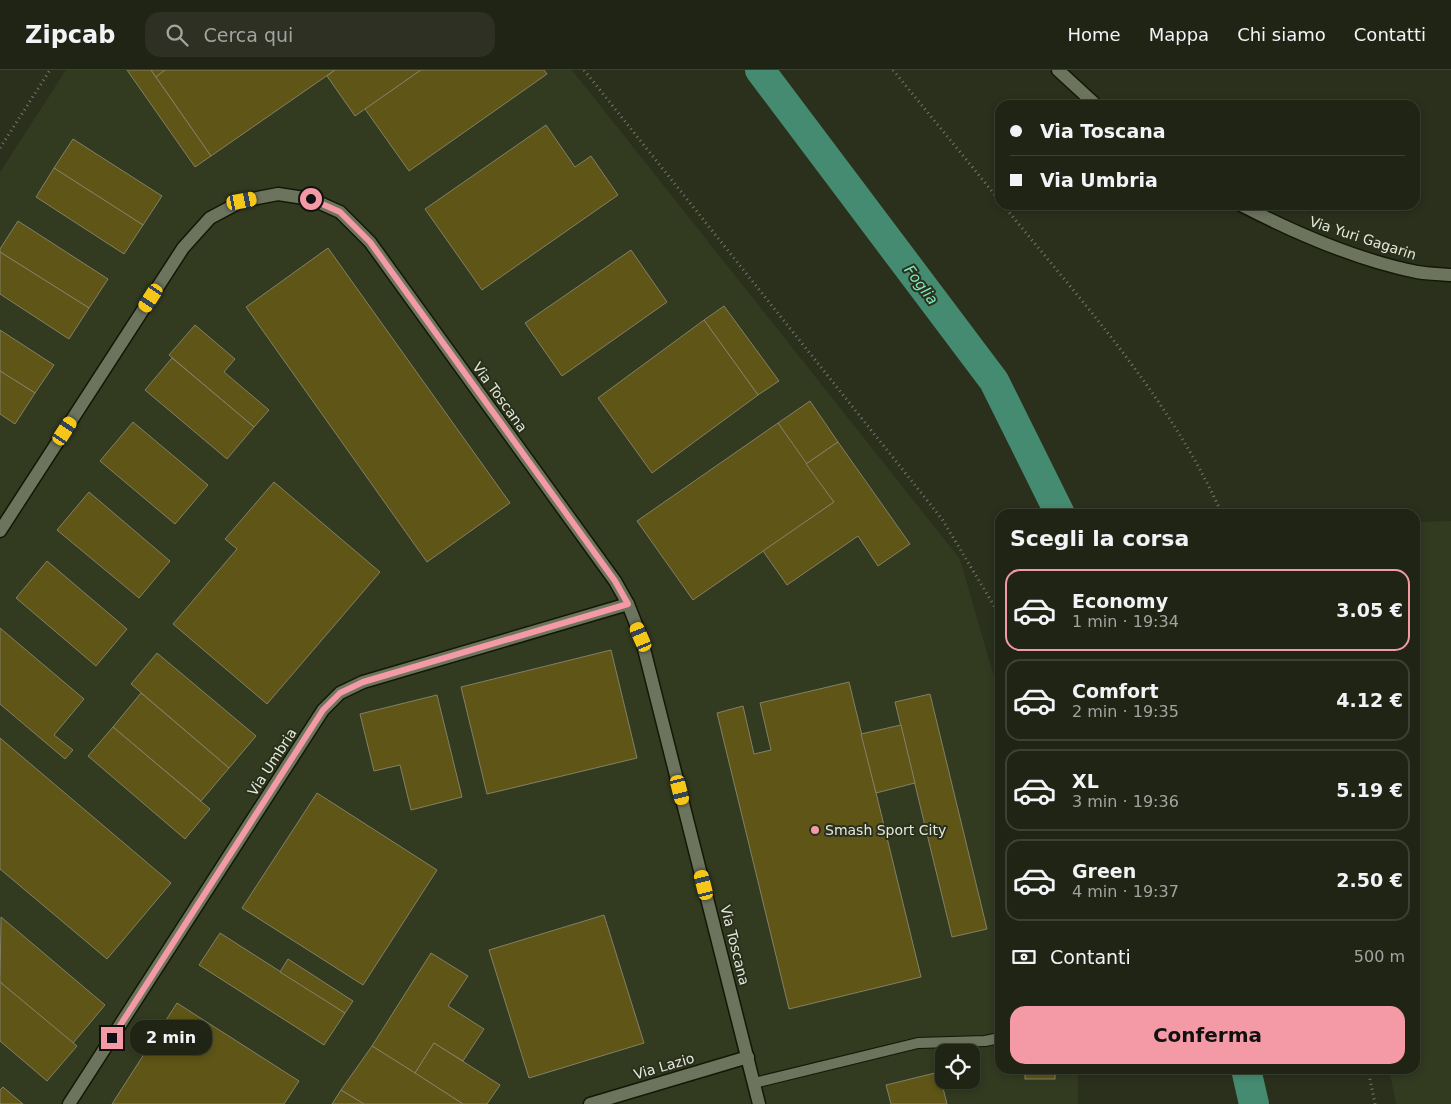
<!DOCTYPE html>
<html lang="it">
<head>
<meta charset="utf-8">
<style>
	:root { --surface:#202415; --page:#2d3022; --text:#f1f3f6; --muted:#a2a4a0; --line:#3d4134; --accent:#f49aa6 }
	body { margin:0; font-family:"DejaVu Sans",sans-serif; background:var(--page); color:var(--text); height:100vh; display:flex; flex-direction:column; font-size:19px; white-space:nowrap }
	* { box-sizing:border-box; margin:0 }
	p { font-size:16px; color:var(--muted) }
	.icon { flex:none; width:28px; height:28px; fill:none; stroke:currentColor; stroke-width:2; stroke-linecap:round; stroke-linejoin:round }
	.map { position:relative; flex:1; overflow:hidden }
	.details { position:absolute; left:995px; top:439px; width:425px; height:565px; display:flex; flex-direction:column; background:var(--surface); border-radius:15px; box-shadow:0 2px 8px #0003,0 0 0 1px var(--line) }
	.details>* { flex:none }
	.banner { position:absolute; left:995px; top:30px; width:425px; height:110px; border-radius:15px; box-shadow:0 2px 8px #0003,0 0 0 1px var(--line); display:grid; align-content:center; height:110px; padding:0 15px; background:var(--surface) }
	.tools { position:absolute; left:935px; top:974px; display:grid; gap:10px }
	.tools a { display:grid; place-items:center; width:45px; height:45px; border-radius:10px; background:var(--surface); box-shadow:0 2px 8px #0003,0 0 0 1px var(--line); font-size:25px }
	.end { position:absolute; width:22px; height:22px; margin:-11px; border:6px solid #f49aa6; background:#111; box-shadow:0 0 0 2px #111 }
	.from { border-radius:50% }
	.bubble { position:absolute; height:35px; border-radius:15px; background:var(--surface); box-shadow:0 2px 8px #0003,0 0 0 1px var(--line); font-size:16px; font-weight:800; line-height:35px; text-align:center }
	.car { position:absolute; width:15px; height:30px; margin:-15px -8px; border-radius:6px; box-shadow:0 0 4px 1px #0007; background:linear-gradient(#f5c518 24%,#345 0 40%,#f5c518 0 76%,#345 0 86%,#f5c518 0) }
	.banner b { display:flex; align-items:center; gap:18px; height:48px; font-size:19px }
	.banner b+b { border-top:1px solid var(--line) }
	.banner i { width:12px; height:12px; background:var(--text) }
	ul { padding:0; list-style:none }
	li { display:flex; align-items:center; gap:15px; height:82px; margin:0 10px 8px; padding:0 5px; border:2px solid var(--line); border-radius:15px }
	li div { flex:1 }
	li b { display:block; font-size:19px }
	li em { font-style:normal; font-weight:800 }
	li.selected { border-color:var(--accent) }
	li>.icon { width:45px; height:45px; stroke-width:1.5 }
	h2 { padding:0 15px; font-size:22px; line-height:60px }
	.pay { display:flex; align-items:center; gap:12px; height:55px; padding:0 15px; font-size:19px }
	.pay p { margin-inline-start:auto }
	.button { display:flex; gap:10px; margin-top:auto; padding:10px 15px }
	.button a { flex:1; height:58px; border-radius:15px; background:var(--accent); color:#111; font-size:20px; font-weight:800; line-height:58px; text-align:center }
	header { display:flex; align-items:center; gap:30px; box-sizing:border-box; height:70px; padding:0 25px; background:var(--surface); border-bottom:1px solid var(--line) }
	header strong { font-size:24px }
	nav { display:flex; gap:28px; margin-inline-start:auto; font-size:18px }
	.search { width:350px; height:45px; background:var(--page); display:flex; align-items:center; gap:12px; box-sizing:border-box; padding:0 18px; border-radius:15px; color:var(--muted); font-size:19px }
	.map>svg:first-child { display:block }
	.built { fill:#323a20; fill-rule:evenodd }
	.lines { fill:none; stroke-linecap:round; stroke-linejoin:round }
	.river { stroke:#458b71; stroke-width:30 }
	.building { fill:#5f5516; stroke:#838068 }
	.service-casing { stroke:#121805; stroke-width:12 }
	.minor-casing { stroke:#121805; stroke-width:15 }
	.secondary-casing { stroke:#121805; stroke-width:15 }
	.path { stroke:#767b6a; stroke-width:3; stroke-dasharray:1 4; stroke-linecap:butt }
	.service { stroke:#6d745e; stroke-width:10 }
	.minor { stroke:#6d745e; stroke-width:12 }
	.secondary { stroke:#6d745e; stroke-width:12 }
	.route { stroke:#f49aa6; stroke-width:6 }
	.poi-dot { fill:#f49aa6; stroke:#2a301c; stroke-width:2 }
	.labels { text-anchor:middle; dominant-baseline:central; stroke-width:4; stroke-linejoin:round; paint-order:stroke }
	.street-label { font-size:14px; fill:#e5e9dc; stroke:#2a301c }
	.poi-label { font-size:14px; fill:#e5e9dc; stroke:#2a301c; text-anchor:start }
	.water-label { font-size:15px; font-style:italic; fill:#80e8c1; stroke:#2a301c }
</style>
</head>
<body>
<header>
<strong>Zipcab</strong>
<div class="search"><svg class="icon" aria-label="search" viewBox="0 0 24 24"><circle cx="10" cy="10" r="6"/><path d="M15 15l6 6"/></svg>Cerca qui</div>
<nav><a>Home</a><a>Mappa</a><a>Chi siamo</a><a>Contatti</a></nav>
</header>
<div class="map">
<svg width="1451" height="1034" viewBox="0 0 1451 1034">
	<rect width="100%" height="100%" fill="#2a301c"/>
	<!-- built -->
	<g class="built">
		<path d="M 66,0 L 572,0 L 960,489 L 1000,628 L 1000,999 L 1078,999 L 1078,1034 L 0,1034 L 0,102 ZM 944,982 L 971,982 L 971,1010 L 944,1010 Z"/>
		<path d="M 1451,451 L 1451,1034 L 1396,1034 L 1389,999 L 1415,999 L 1415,452 Z"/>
	</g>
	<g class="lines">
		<!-- river -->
		<g class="river">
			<path d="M 760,0 L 994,311 L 1060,444"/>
			<path d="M 1246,999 L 1254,1034"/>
		</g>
	</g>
	<!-- building -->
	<g class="building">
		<path d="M 127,0 L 151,0 L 211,86 L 195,97 Z"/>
		<path d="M 151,0 L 165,0 L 156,7 Z"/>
		<path d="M 165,0 L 335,0 L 211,86 L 156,7 Z"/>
		<path d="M 335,0 L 421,0 L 355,46 L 327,6 Z"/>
		<path d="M 421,0 L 544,0 L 547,4 L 409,101 L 365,39 Z"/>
		<path d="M 546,55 L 575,97 L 591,86 L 618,125 L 482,220 L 425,139 Z"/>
		<path d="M 73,69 L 162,126 L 143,155 L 54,98 Z"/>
		<path d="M 54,98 L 143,155 L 124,184 L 36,127 Z"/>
		<path d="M 18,151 L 108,209 L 89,238 L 0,182 L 0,179 Z"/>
		<path d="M 328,178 L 510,433 L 427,492 L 246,237 Z"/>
		<path d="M 631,180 L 667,232 L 562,306 L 525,253 Z"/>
		<path d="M 0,182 L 89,238 L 69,269 L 0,224 Z"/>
		<path d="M 724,236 L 779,311 L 758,325 L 704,250 Z"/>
		<path d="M 704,250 L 758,325 L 652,403 L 598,328 Z"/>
		<path d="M 195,255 L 235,289 L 224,302 L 269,340 L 254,357 L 169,285 Z"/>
		<path d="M 0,260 L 54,295 L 35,323 L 0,301 Z"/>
		<path d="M 172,288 L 254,357 L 227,389 L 145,320 Z"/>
		<path d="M 0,301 L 35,323 L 15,354 L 0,344 Z"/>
		<path d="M 810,331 L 838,372 L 806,394 L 778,353 Z"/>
		<path d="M 133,352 L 208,415 L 175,454 L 100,391 Z"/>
		<path d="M 778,353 L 834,432 L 693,530 L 637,451 Z"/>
		<path d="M 838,372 L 910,474 L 878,496 L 858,466 L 787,515 L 763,481 L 834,432 L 806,394 Z"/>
		<path d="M 274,412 L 380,502 L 267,634 L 173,554 L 237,479 L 225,469 Z"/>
		<path d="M 89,422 L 170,491 L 139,528 L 57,460 Z"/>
		<path d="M 47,491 L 127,559 L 96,596 L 16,528 Z"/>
		<path d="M 0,558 L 84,629 L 54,665 L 73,680 L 65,689 L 0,634 Z"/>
		<path d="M 611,580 L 637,688 L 487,724 L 461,617 Z"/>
		<path d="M 157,583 L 256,666 L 229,698 L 131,614 Z"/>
		<path d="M 849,612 L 921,907 L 789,939 L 717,643 L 743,636 L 754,684 L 771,680 L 760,633 Z"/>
		<path d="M 141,623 L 229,698 L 201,731 L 113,657 Z"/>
		<path d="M 930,624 L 987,859 L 952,867 L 895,632 Z"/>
		<path d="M 437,625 L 462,727 L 411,740 L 400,695 L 374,701 L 360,644 Z"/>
		<path d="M 901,655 L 915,713 L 876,723 L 861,664 Z"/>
		<path d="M 113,657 L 210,739 L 185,769 L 88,686 Z"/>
		<path d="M 0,668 L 171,813 L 107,889 L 0,799 Z"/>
		<path d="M 317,723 L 437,800 L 363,915 L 242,838 Z"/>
		<path d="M 604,845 L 644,973 L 529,1008 L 489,880 Z"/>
		<path d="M 1,847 L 105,935 L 73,973 L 0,912 Z"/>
		<path d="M 220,863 L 345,943 L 324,975 L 199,895 Z"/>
		<path d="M 431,883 L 468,906 L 448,936 L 484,959 L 463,991 L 434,973 L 415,1003 L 372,976 Z"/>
		<path d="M 288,889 L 353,931 L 345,943 L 280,902 Z"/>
		<path d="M 0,912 L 77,976 L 47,1011 L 0,971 Z"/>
		<path d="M 177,933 L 299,1011 L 284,1034 L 112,1034 Z"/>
		<path d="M 434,973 L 500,1015 L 487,1034 L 463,1034 L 415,1003 Z"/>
		<path d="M 372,976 L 415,1003 L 463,1034 L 364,1034 L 341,1020 Z"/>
		<rect x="1025" y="999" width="30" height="10"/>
		<path d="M 939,1002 L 947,1034 L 891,1034 L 886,1015 Z"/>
		<path d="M 3,1017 L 23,1034 L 0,1034 L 0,1020 Z"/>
		<path d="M 341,1020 L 364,1034 L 332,1034 Z"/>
	</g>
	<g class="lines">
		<defs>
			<path id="service" d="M 754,1013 L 918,973 L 985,971 L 1000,968"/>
			<g id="minor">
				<path d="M 0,461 L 183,178 L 210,148 L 242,131 L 278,124 L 311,129 L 340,142 L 370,172 L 615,511 L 628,534 L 641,567 L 759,1034"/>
				<path d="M 69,1034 L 323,640 L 340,623 L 363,612 L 628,534"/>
				<path d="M 590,1034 L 748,987"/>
			</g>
			<g id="secondary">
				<path d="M 1058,0 L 1096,35"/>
				<path d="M 1241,135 C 1295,163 1357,190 1417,202 C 1428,204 1440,204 1451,205"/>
			</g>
		</defs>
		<!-- service casing -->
		<use href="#service" class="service-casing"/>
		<!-- minor casing -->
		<use href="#minor" class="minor-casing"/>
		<!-- secondary casing -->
		<use href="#secondary" class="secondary-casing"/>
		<!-- path -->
		<g class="path">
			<path d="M 584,0 L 942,449 L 999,544 L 1000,549"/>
			<path d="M 893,0 L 1000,131"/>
			<path d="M 0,78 L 50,0"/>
			<path d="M 1003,135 C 1083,233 1170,328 1222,444"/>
			<path d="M 1368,999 L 1375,1034"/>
		</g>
		<!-- service -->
		<use href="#service" class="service"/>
		<!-- minor -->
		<use href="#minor" class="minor"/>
		<!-- secondary -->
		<use href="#secondary" class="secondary"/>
	</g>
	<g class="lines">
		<!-- route -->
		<path class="route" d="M 112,968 L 323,640 L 340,623 L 363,612 L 628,534 L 615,511 L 370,172 L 340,142 L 311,129"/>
	</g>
	<!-- markers -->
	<circle class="poi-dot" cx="815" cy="760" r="5"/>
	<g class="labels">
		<!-- street labels -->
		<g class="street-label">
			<text transform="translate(1363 168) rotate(18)">Via Yuri Gagarin</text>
			<text transform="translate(500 327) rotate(54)">Via Toscana</text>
			<text transform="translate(272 692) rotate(-57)">Via Umbria</text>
			<text transform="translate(735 875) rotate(76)">Via Toscana</text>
			<text transform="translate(664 996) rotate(-16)">Via Lazio</text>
		</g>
		<!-- poi labels -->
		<g class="poi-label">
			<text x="825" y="760">Smash Sport City</text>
		</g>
		<!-- water labels -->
		<g class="water-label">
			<text transform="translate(921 215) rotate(53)">Foglia</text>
		</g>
	</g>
</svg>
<div class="tools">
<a><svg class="icon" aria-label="locate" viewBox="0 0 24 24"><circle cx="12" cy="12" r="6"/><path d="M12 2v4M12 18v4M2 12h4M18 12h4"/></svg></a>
</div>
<i class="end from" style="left:311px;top:129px"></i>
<i class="end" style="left:112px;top:968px"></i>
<div class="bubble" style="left:130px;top:950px;width:82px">2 min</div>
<i class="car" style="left:242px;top:131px;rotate:79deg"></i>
<i class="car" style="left:151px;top:228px;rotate:213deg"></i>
<i class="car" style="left:65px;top:361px;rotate:33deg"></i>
<i class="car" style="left:641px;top:567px;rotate:337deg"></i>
<i class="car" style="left:680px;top:720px;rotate:166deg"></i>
<i class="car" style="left:704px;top:815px;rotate:346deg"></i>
<div class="banner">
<b><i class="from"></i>Via Toscana</b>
<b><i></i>Via Umbria</b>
</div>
<section class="details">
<h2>Scegli la corsa</h2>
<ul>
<li class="selected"><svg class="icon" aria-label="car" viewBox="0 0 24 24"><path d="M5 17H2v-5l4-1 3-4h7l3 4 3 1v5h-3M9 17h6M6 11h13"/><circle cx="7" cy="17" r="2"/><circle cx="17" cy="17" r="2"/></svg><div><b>Economy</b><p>1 min · 19:34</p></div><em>3.05 €</em></li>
<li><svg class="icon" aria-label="car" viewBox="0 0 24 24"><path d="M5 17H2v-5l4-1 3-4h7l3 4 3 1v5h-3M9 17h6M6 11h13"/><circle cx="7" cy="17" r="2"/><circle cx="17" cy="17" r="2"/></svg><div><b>Comfort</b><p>2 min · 19:35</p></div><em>4.12 €</em></li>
<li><svg class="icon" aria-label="car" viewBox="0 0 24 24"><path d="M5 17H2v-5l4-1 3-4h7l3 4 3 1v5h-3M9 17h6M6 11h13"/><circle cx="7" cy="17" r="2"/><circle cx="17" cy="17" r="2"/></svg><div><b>XL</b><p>3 min · 19:36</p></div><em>5.19 €</em></li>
<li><svg class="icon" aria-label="car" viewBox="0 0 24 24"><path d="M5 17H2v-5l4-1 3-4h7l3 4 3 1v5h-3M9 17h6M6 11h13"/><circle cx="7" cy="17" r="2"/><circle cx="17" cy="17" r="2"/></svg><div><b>Green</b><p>4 min · 19:37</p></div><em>2.50 €</em></li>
</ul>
<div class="pay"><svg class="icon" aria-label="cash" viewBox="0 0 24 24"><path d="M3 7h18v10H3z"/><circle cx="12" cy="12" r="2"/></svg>Contanti<p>500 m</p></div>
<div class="button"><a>Conferma</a></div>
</section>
</div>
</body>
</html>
